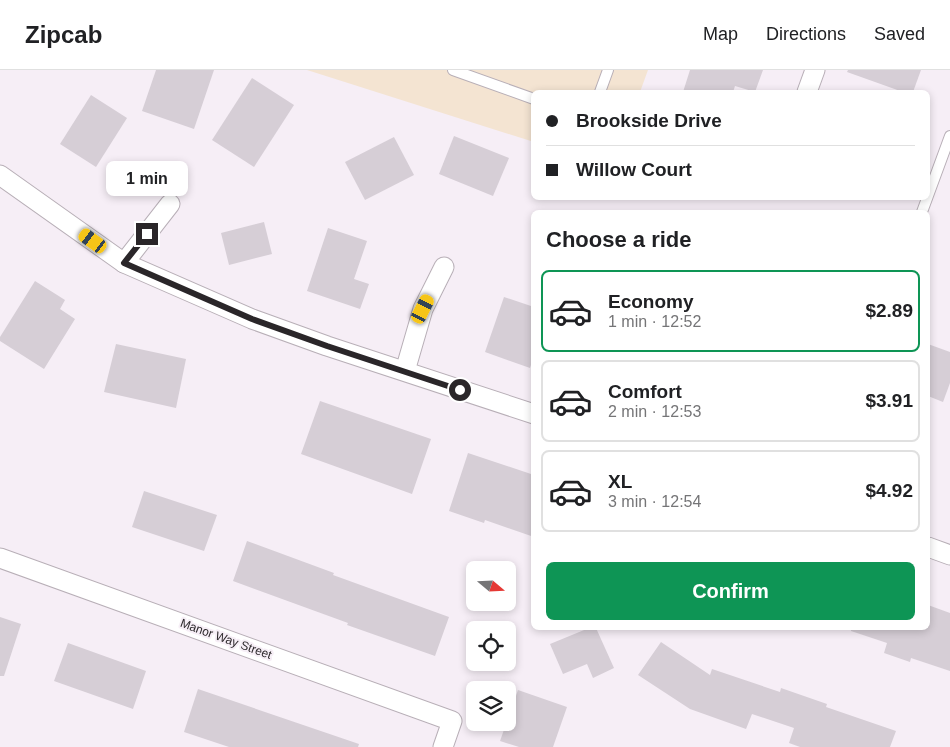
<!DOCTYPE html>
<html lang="en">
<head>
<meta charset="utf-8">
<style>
	:root { --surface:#fff; --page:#f6f6f6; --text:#202124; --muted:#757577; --line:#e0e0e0; --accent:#0e9555 }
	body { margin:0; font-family:Arial,sans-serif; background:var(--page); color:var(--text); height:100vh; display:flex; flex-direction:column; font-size:19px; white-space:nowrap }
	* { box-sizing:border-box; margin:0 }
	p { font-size:16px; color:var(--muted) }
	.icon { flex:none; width:28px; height:28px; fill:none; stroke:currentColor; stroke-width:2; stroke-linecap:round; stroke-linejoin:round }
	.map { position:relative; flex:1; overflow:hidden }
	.panel { position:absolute; left:531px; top:140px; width:399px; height:420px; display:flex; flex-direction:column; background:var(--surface); border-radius:8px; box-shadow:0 2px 8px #0003 }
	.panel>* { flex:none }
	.hud { position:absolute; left:531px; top:20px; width:399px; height:110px; border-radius:8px; box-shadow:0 2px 8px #0003; display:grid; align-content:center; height:110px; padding:0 15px; background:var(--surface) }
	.needle { width:32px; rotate:109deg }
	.controls { position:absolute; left:466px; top:491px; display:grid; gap:10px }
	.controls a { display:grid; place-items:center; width:50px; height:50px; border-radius:8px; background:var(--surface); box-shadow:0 2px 8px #0003; font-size:25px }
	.end { position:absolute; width:22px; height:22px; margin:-11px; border:6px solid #2a2629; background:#fff; box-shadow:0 0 0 2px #fff }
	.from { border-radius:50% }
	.bubble { position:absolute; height:35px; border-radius:8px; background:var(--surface); box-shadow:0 2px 8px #0003; font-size:16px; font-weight:600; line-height:35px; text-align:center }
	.car { position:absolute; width:15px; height:30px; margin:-15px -8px; border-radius:6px; box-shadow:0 0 4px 1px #0007; background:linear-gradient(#f5c518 24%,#345 0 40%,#f5c518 0 76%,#345 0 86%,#f5c518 0) }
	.hud b { display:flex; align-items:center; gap:18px; height:48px; font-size:19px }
	.hud b+b { border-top:1px solid var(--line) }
	.hud i { width:12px; height:12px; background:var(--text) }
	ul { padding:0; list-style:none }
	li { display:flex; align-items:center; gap:15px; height:82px; margin:0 10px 8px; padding:0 5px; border:2px solid var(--line); border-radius:8px }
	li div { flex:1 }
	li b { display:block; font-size:19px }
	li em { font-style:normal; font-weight:600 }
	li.selected { border-color:var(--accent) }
	li>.icon { width:45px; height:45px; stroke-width:1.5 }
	h2 { padding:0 15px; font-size:22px; line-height:60px }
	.action { display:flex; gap:10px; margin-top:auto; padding:10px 15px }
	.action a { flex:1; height:58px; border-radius:8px; background:var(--accent); color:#fff; font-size:20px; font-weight:600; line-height:58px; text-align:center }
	header { display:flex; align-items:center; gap:30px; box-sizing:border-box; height:70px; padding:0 25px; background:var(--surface); border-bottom:1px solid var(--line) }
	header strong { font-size:24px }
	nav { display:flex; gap:28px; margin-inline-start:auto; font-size:18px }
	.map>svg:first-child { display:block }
	.commercial { fill:#f4e4d2 }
	.building { fill:#d6ced6 }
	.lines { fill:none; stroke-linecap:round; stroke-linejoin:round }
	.service-casing { stroke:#b8afb7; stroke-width:12 }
	.minor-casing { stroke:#b8afb7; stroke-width:21 }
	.service { stroke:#fff; stroke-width:10 }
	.minor { stroke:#fff; stroke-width:19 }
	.route { stroke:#2a2629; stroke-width:6 }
	.labels { text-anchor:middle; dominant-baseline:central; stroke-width:4; stroke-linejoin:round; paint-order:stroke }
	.street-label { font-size:12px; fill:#2a2629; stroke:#f6eef6 }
</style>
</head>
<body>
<header>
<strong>Zipcab</strong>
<nav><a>Map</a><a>Directions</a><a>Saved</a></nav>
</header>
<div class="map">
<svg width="950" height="677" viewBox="0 0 950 677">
	<rect width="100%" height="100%" fill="#f6eef6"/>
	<!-- commercial -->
	<path class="commercial" d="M 307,0 L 648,0 L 640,22 L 534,22 L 534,72 Z"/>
	<!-- building -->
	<g class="building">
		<path d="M 156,0 L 214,0 L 194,59 L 142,41 Z"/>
		<path d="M 690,0 L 763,0 L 755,22 L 735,16 L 733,22 L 683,22 Z"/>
		<path d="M 848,0 L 921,0 L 913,22 L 903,22 L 847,2 Z"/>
		<path d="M 252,8 L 294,35 L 254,97 L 212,70 Z"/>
		<path d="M 91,25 L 127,48 L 96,97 L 60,74 Z"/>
		<path d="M 454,66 L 509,88 L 493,126 L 439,104 Z"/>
		<path d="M 394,67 L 414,105 L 365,130 L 345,92 Z"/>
		<path d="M 264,152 L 272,184 L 229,195 L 221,163 Z"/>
		<path d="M 328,158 L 367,171 L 354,209 L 369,214 L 360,239 L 307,221 Z"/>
		<path d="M 35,211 L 65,230 L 60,239 L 75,249 L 44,299 L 0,271 L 0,267 Z"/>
		<path d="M 504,227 L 534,237 L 534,286 L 530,298 L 485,282 Z"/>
		<path d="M 116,274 L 186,289 L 176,338 L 104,322 Z"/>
		<path d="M 928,274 L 950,282 L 950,313 L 943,332 L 928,326 Z"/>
		<path d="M 320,331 L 431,369 L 412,424 L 301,384 Z"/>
		<path d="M 468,383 L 534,405 L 534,467 L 485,450 L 484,453 L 449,441 Z"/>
		<path d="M 144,421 L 217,445 L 204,481 L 132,457 Z"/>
		<path d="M 247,471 L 334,503 L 333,505 L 449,547 L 435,586 L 347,555 L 348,553 L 233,511 Z"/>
		<path d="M 928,535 L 950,543 L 950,601 L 911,588 L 910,592 L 884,583 L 887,573 L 851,561 L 851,558 L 928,558 Z"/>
		<path d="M 0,547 L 21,554 L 4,606 L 0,606 Z"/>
		<path d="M 589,558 L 596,558 L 614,598 L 593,608 L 587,594 L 563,604 L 550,574 Z"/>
		<path d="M 661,572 L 710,605 L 712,599 L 780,622 L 781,618 L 827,634 L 826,637 L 896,661 L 890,677 L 800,677 L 789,673 L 794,658 L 752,644 L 746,659 L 690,639 L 638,605 Z"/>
		<path d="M 68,573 L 146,601 L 133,639 L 54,611 Z"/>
		<path d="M 198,619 L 359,674 L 358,677 L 229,677 L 184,662 Z"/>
		<path d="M 518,620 L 567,637 L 553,677 L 519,677 L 500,671 Z"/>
	</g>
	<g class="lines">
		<defs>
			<g id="service">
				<path d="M 453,0 L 534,29"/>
				<path d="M 600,22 L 608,0"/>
				<path d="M 922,142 L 950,66"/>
			</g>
			<g id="minor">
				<path d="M 807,22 L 815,0"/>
				<path d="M 0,105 L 124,193 L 252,249 L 327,276 L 534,344"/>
				<path d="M 124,193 L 170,134"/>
				<path d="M 405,301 L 423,239 L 444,197"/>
				<path d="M 928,477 L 950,485"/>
				<path d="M 0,488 L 452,651 L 443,677"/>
			</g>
		</defs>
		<!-- service casing -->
		<use href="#service" class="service-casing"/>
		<!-- minor casing -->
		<use href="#minor" class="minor-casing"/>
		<!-- service -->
		<use href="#service" class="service"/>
		<!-- minor -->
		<use href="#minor" class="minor"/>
	</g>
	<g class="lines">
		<!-- route -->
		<path class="route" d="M 147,164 L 124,193 L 252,249 L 327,276 L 460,320"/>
	</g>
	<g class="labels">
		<!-- street labels -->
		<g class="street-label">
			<text transform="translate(226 569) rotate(20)">Manor Way Street</text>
		</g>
	</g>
</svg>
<div class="controls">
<a><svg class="needle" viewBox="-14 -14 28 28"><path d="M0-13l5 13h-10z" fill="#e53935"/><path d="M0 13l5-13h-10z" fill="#757577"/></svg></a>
<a><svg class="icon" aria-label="locate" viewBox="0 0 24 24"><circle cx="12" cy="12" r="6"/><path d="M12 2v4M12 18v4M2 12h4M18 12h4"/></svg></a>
<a><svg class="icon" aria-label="layers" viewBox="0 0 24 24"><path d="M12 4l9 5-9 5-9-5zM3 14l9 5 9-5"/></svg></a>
</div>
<i class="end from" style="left:460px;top:320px"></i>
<i class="end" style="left:147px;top:164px"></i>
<div class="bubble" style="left:106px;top:91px;width:82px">1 min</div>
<i class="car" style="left:93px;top:171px;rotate:306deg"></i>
<i class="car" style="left:423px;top:239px;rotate:27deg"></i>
<div class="hud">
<b><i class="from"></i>Brookside Drive</b>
<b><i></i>Willow Court</b>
</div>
<section class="panel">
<h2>Choose a ride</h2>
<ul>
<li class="selected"><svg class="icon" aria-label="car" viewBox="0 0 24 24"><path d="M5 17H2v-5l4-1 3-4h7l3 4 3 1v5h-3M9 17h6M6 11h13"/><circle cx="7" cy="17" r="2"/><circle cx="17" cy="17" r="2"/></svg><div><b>Economy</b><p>1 min · 12:52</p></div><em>$2.89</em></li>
<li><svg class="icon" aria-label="car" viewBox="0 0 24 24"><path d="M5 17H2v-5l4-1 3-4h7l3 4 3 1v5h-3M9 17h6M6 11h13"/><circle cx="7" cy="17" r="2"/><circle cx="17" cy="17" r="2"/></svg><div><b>Comfort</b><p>2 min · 12:53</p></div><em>$3.91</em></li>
<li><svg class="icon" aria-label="car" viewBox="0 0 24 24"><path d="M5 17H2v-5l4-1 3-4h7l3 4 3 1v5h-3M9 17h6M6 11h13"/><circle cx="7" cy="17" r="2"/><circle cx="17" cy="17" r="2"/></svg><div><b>XL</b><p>3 min · 12:54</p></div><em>$4.92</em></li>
</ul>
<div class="action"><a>Confirm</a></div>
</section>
</div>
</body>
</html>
